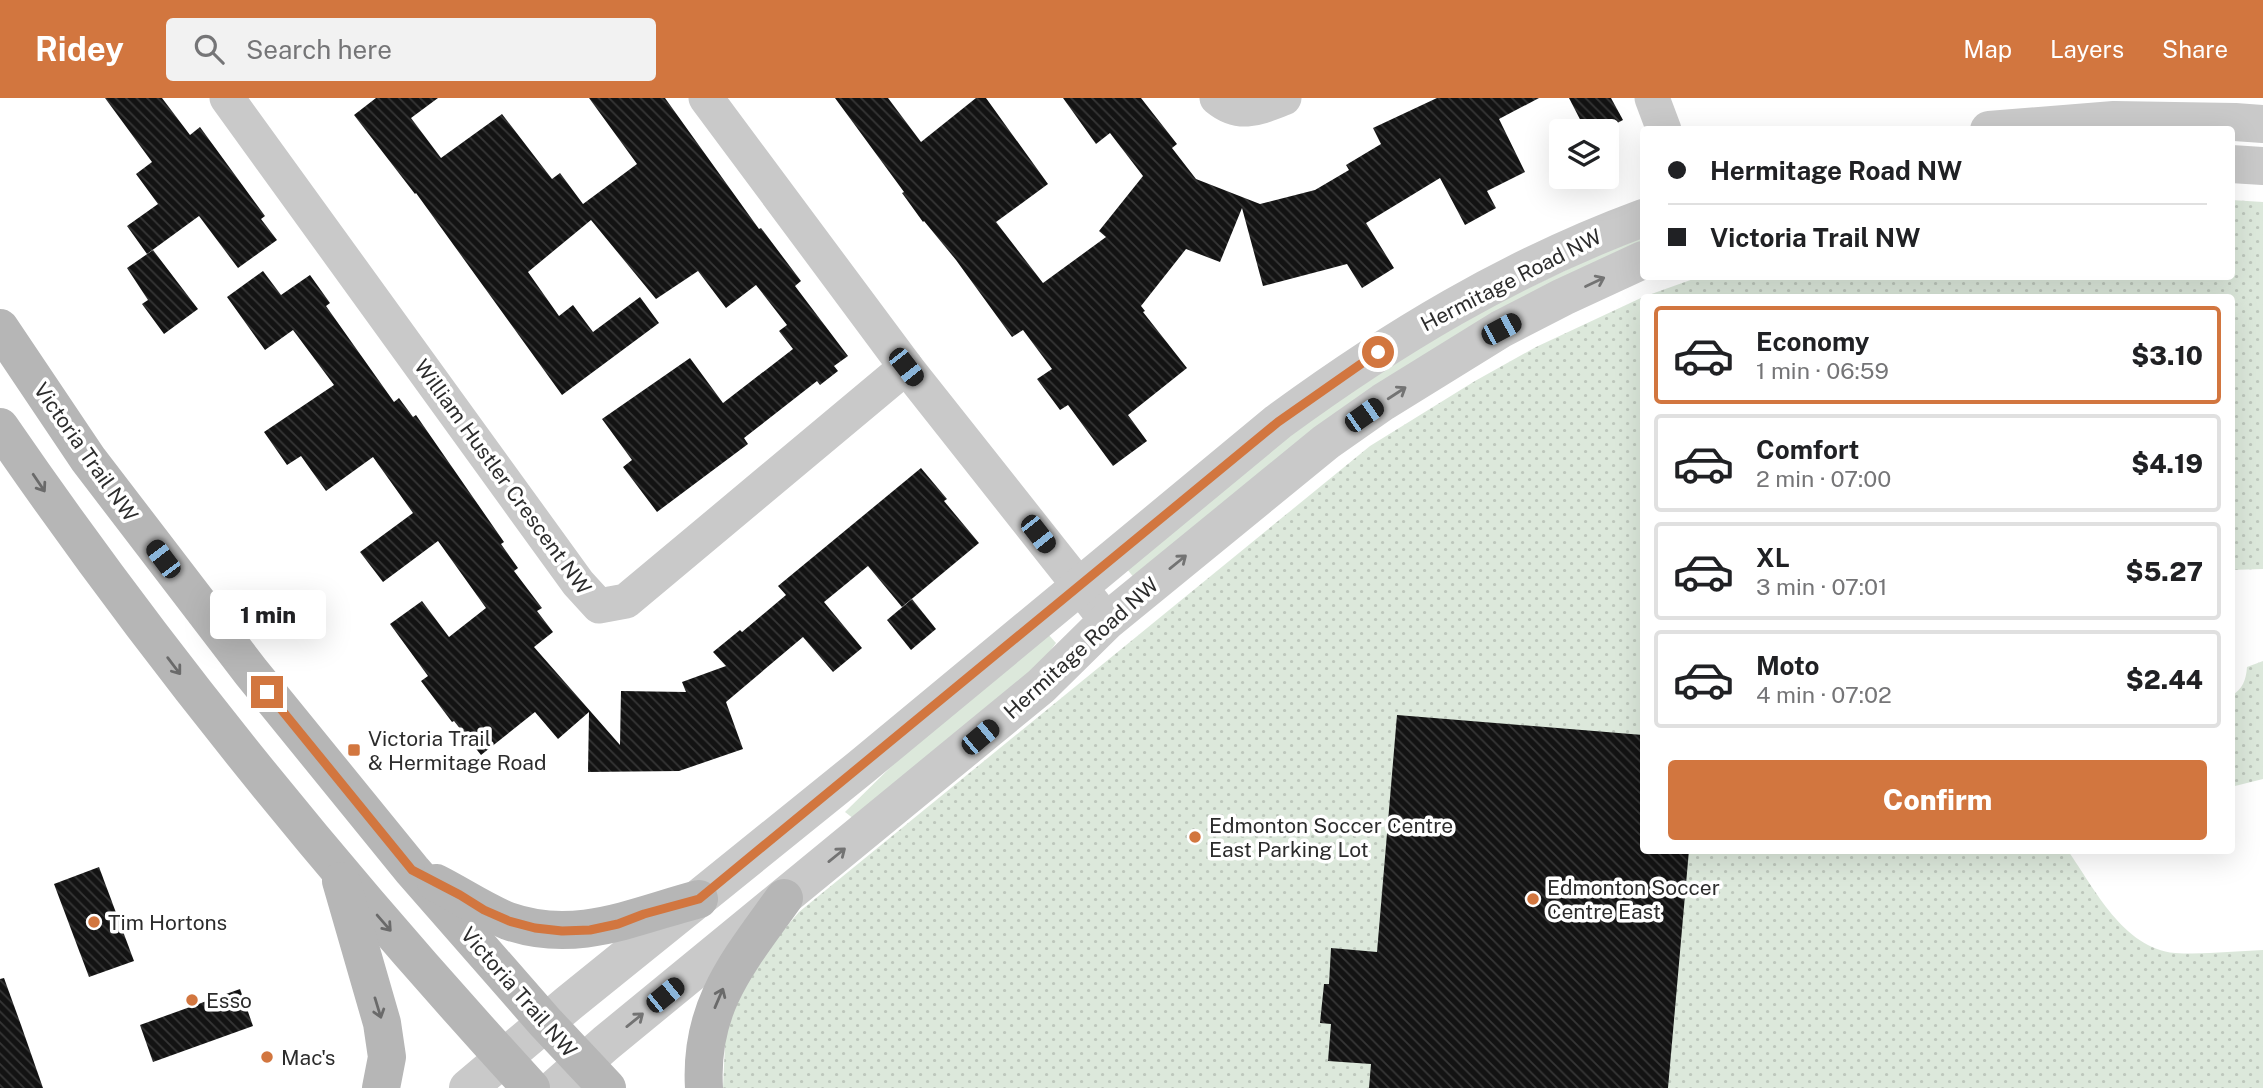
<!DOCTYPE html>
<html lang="en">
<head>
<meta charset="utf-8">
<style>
	:root { --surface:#fff; --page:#f2f2f2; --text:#202124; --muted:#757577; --line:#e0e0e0; --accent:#d2763f }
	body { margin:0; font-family:"Public Sans",sans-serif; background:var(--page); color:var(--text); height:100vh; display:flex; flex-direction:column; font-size:26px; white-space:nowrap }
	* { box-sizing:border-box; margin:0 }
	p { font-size:23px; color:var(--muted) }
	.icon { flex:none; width:38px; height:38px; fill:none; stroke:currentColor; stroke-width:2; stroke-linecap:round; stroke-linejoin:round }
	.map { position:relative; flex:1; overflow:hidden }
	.panel { position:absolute; left:1640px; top:196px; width:595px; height:560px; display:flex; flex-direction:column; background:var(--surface); border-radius:7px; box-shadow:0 7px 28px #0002 }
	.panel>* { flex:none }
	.banner { position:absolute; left:1640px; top:28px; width:595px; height:154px; border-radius:7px; box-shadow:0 7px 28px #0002; display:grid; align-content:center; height:154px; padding:0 28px; background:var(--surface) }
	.controls { position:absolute; left:1549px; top:21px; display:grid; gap:14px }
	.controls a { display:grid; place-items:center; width:70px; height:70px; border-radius:7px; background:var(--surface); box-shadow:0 7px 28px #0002; font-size:35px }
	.end { position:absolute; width:32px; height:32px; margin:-16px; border:9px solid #d2763f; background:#fff; box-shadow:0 0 0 4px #fff }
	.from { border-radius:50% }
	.bubble { position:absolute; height:49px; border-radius:7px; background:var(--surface); box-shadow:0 7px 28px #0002; font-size:23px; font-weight:800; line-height:49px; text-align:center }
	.car { position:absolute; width:21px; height:42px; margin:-21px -10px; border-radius:9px; box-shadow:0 0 5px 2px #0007; background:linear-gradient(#222 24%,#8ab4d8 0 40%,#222 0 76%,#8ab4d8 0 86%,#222 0) }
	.banner b { display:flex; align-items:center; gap:24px; height:66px; font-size:26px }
	.banner b+b { border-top:2px solid var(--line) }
	.banner i { width:18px; height:18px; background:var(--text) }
	ul { padding:12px 0 0; list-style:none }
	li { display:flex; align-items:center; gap:21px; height:98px; margin:0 14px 10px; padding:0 14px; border:4px solid var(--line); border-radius:7px }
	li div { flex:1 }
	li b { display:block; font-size:26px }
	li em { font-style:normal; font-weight:800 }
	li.on { border-color:var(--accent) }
	li>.icon { width:63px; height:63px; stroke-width:1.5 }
	.action { display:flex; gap:14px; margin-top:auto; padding:14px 28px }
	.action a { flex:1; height:80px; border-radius:7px; background:var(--accent); color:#fff; font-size:28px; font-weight:800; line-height:80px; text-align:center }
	header { display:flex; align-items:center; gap:42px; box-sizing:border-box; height:98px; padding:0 35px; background:var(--accent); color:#fff }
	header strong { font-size:33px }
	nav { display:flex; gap:38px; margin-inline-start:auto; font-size:24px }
	.search { width:490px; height:63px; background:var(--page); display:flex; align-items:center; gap:18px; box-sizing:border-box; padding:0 24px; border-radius:7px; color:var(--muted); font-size:26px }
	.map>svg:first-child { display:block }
	.grass { fill:#dce8db }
	.park { fill:url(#park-dots) }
	.building { fill:url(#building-back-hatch) }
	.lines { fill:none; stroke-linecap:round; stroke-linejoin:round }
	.minor { stroke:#c9c9c9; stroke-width:35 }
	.tertiary { stroke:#c9c9c9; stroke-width:38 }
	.secondary { stroke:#b6b6b6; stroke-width:38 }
	.oneway { stroke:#737373 }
	.oneway2 { stroke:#6a6a6a }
	.route { stroke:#d2763f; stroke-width:9 }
	.poi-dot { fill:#d2763f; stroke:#fff; stroke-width:2.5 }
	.labels { text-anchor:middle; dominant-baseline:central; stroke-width:7; stroke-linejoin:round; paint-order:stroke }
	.street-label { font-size:21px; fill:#2c2c2c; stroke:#fff }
	.poi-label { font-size:21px; fill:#2c2c2c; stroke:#fff; text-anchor:start }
</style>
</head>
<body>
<header>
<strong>Ridey</strong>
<div class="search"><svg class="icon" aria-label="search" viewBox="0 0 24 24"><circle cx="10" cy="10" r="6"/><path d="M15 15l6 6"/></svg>Search here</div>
<nav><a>Map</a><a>Layers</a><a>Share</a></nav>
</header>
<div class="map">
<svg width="2263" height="990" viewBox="0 0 2263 990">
	<defs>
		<pattern id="park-dots" width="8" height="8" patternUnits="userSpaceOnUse" patternTransform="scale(1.75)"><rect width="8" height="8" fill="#dce8db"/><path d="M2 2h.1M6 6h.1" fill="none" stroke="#bdc7bc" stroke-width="1.8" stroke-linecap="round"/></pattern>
		<pattern id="building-back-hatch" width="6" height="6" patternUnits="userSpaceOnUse" patternTransform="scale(1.75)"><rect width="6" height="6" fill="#131313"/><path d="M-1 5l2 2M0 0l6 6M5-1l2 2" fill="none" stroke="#363636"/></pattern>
	</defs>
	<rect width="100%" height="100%" fill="#fff"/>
	<!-- grass -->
	<g class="grass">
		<path d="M 1643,135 L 1643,151 L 1135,481 L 1127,471 L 1269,353 L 1341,299 L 1456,225 Z"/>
		<path d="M 1047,535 L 1056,545 L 1042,564 L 854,721 L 845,714 L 908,652 Z"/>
	</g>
	<!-- park -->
	<g class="park">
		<path d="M 2231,102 L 2263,104 L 2263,471 L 2231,472 L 2231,200 L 1643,200 L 1643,752 L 2068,753 C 2095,791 2123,850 2175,855 C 2204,857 2234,853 2263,852 L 2263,990 L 723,990 L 726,924 L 764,855 L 799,814 L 1370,348 L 1475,283 L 1536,249 L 1643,199 L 1699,179 L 2231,178 Z"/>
		<path d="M 2263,563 L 2263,681 L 2231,689 L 2231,598 C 2243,591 2246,582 2247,569 Z"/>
	</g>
	<!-- building -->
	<g class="building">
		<path d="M 105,0 L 162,0 L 190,37 L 200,29 L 265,118 L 261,121 L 277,142 L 238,170 L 199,118 L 147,156 L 127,128 L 158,106 L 136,76 L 152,64 Z"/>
		<path d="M 376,0 L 438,0 L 411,20 L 441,60 L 502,16 L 552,81 L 560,75 L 583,106 L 637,66 L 589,0 L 665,0 L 759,131 L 761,130 L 801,183 L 795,188 L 848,258 L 834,268 L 838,273 L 820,287 L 817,283 L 744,340 L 748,346 L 657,414 L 623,369 L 632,362 L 602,321 L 690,260 L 723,305 L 793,251 L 779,233 L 787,227 L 756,187 L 726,210 L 698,173 L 656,201 L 591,122 L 528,174 L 559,218 L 573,207 L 593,234 L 640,199 L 659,225 L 562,297 L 416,95 L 415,96 L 354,17 Z"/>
		<path d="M 835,0 L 888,0 L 921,44 L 976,0 L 986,0 L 1048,86 L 996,124 L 1043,185 L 1106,139 L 1099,133 L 1143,78 L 1110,35 L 1096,46 L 1063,0 L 1141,0 L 1177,46 L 1172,50 L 1196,81 L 1260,106 L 1315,92 L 1349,72 L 1346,67 L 1381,46 L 1373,30 L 1437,0 L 1539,0 L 1499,21 L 1525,74 L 1487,93 L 1496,110 L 1465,127 L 1440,80 L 1366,125 L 1394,170 L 1362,190 L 1347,166 L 1263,188 L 1242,110 L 1220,164 L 1186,151 L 1141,208 L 1145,213 L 1143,214 L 1187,270 L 1128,317 L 1147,343 L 1113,368 L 1068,307 L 1060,312 L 1037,281 L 1052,271 L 1023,232 L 1012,239 L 956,162 L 924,123 L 923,124 L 902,95 L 904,94 Z"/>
		<path d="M 1569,0 L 1611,0 L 1623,22 L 1602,33 L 1586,33 Z"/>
		<path d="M 153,152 L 198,211 L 164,236 L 142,206 L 148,202 L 127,170 Z"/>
		<path d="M 263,173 L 281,197 L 310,177 L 330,205 L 326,208 L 394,304 L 399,300 L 413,319 L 416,317 L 504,444 L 501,446 L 518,470 L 514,473 L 542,510 L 537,513 L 553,534 L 534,549 L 620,647 L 621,593 L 686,594 L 682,584 L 726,568 L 713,554 L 740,532 L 742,534 L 786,497 L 778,488 L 921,370 L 947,401 L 944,403 L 979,445 L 902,509 L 868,468 L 824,504 L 862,550 L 833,574 L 803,539 L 726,604 L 743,651 L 679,673 L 588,674 L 589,614 L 558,641 L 535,614 L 481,657 L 454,623 L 452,624 L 421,583 L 428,578 L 390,526 L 422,503 L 449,539 L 486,510 L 438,443 L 383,484 L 360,454 L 413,415 L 373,359 L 326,393 L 301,358 L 287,367 L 264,334 L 334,287 L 293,232 L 265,252 L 227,199 Z"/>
		<path d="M 912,501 L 936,531 L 911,552 L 887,522 Z"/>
		<path d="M 1397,617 L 1643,637 L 1643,752 L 1689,752 L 1668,990 L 1369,990 L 1371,966 L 1328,963 L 1331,926 L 1320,925 L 1324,886 L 1329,886 L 1331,850 L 1377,854 Z"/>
		<path d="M 99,769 L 134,863 L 89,879 L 54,786 Z"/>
		<path d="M 4,880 L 21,927 L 43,990 L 0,990 L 0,881 Z"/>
		<path d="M 240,891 L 253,928 L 153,964 L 140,927 Z"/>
	</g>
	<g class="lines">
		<!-- minor -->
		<g class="minor">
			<path d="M 227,0 L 578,485 L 599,508 L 626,503 L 906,269"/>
			<path d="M 706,0 L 906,269 L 1107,523"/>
			<path d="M 1217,0 C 1240,19 1258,10 1284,0"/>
			<path d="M 1652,0 L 1664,32"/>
		</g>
		<!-- tertiary -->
		<g class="tertiary">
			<path d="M 1989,32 L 2114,22 L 2235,24 L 2263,26"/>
			<path d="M 2231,66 L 2263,68"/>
			<path d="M 468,990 L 569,905 L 860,670 L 1278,324 C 1391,241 1510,169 1643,120"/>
			<path d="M 555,990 L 606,945 L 1041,588 L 1107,523 L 1326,344 L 1383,304 L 1501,231 L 1563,199 L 1643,162"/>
		</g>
		<!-- secondary -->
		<g class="secondary">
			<path d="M 0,230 L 88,361 L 251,574 L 412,772 L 545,924 L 607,990"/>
			<path d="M 0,329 C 160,562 339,781 531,990"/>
			<path d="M 341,783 L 382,925 L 387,959 L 381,990"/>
			<path d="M 436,785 C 460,797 483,813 508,823 C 576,847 634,818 699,801"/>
			<path d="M 704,990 C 699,908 739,863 784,800"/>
		</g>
	</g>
	<!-- one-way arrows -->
	<defs><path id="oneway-shaft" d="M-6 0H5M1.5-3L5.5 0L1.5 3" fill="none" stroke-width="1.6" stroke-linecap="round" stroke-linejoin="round" transform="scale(1.75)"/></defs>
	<g class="oneway">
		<use href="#oneway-shaft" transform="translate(1595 184) rotate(-25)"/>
		<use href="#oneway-shaft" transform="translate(1397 295) rotate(-33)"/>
		<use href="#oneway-shaft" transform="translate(1178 464) rotate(-39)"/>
		<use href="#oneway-shaft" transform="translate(837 757) rotate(-39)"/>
		<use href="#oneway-shaft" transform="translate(635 922) rotate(-39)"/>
	</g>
	<g class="oneway2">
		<use href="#oneway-shaft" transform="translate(39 385) rotate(56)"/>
		<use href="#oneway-shaft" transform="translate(174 568) rotate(53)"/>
		<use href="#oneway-shaft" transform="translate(384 825) rotate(49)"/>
		<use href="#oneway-shaft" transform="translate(719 900) rotate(-67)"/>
		<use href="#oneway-shaft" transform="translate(378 910) rotate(73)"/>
	</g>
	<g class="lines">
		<!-- route -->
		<path class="route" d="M 267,594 L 412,772 L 460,797 L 484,812 L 509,823 L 535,830 L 562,833 L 590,832 L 618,826 L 644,816 L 699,801 L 1278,324 L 1378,254"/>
	</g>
	<!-- markers -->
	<g class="poi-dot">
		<rect x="347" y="645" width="14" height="14" rx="3.5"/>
		<circle cx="1195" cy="739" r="7"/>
		<circle cx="1533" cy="801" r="7"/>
		<circle cx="94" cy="824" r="7"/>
		<circle cx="192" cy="902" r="7"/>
		<circle cx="267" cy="959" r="7"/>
	</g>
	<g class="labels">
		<!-- street labels -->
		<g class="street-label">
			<text transform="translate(1511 182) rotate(-27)">Hermitage Road NW</text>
			<text transform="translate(86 354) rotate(55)">Victoria Trail NW</text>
			<text transform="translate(503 379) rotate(54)">William Hustler Crescent NW</text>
			<text transform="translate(1081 550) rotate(-42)">Hermitage Road NW</text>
			<text transform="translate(519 894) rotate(49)">Victoria Trail NW</text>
		</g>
		<!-- poi labels -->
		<g class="poi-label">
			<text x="368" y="640">Victoria Trail<tspan x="368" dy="24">&amp; Hermitage Road</tspan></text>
			<text x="1209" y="727">Edmonton Soccer Centre<tspan x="1209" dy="24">East Parking Lot</tspan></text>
			<text x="1547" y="789">Edmonton Soccer<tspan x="1547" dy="24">Centre East</tspan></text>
			<text x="108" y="824">Tim Hortons</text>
			<text x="206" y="902">Esso</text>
			<text x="281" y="959">Mac's</text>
		</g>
	</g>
</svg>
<div class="controls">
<a><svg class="icon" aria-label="layers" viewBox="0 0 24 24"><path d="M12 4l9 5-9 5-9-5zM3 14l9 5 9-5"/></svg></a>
</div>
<i class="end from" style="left:1378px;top:254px"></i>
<i class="end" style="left:267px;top:594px"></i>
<div class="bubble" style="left:210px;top:492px;width:116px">1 min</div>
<i class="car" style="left:1501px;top:231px;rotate:62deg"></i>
<i class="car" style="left:906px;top:269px;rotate:142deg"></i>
<i class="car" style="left:1364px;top:317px;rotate:55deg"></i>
<i class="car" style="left:1038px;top:436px;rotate:142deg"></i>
<i class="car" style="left:163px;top:461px;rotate:323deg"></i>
<i class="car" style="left:980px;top:639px;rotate:50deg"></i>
<i class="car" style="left:665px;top:897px;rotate:51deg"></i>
<div class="banner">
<b><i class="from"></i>Hermitage Road NW</b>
<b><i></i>Victoria Trail NW</b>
</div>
<section class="panel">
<ul>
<li class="on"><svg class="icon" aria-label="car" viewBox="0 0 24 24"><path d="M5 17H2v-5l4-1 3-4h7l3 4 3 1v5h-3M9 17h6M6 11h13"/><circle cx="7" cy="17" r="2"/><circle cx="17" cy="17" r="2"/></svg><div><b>Economy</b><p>1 min · 06:59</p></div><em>$3.10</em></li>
<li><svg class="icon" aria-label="car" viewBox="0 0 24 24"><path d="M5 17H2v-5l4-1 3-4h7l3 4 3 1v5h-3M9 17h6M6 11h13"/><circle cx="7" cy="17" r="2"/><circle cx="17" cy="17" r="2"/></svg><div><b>Comfort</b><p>2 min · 07:00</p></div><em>$4.19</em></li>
<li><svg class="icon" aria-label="car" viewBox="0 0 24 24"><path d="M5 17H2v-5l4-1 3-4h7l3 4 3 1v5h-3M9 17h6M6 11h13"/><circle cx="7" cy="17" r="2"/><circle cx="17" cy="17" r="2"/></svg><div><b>XL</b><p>3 min · 07:01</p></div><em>$5.27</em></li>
<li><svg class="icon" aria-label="car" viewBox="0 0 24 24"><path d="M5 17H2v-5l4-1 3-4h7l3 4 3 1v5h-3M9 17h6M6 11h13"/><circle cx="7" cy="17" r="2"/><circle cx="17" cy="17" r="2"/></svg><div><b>Moto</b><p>4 min · 07:02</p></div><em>$2.44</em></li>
</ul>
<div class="action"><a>Confirm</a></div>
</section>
</div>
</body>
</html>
